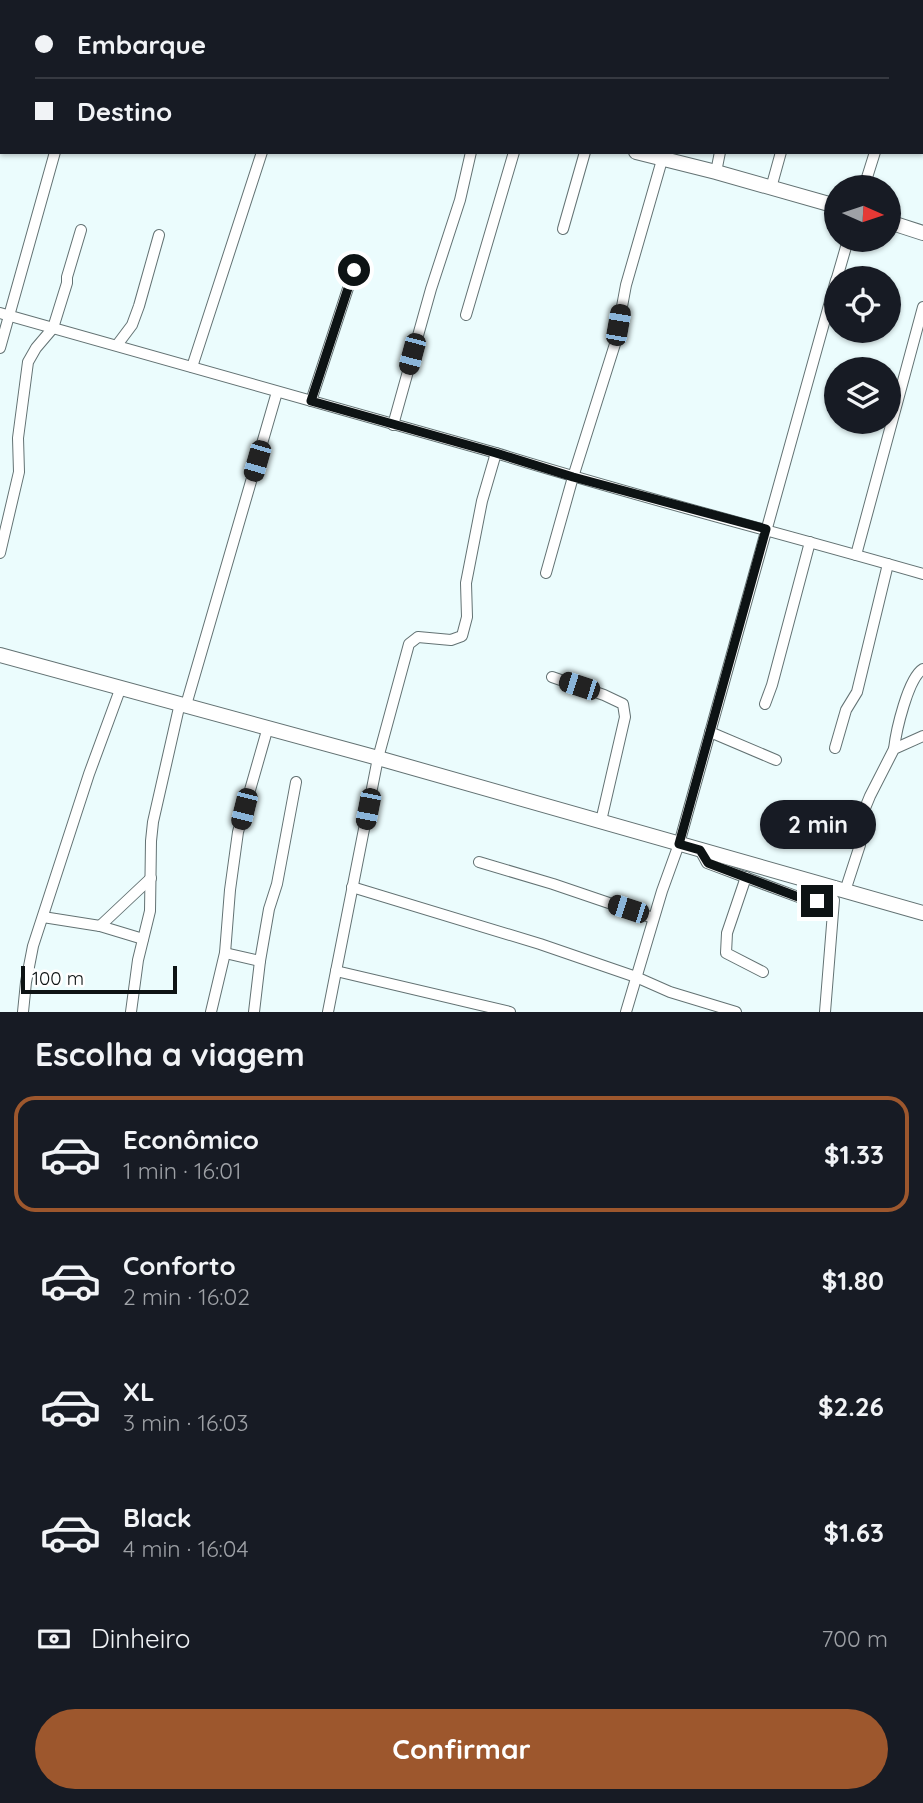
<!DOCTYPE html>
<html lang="pt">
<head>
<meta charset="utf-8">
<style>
	:root { --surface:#171b24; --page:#20242c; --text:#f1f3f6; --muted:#9ea1a6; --line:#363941; --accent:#9d572d }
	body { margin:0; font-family:Quicksand,sans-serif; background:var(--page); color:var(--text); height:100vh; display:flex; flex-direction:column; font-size:26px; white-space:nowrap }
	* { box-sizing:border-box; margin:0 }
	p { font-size:23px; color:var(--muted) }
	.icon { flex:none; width:38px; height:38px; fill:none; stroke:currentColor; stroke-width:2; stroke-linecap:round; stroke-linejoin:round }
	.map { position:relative; height:1012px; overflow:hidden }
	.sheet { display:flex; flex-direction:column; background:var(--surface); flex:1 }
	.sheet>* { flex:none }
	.top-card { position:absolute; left:0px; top:0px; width:924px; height:154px; box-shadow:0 2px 5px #0004; display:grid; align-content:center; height:154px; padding:0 35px; background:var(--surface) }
	.needle { width:46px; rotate:93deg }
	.fabs { position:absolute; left:824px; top:175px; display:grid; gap:14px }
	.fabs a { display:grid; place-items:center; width:77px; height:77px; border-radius:50%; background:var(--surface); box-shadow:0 2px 5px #0004; font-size:35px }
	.scale { position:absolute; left:21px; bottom:18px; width:156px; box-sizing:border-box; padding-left:7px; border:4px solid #0d1314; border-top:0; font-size:19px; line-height:24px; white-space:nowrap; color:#0d1314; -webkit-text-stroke:5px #fff; paint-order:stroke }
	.end { position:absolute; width:32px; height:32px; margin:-16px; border:9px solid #0d1314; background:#fff; box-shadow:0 0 0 4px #fff }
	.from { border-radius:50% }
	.bubble { position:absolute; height:49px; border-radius:24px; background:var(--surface); box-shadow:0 2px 5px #0004; font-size:23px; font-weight:700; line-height:49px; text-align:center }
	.car { position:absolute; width:21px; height:42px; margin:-21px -10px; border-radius:9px; box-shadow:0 0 5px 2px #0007; background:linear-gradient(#222 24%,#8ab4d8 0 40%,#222 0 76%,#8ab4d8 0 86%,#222 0) }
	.top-card b { display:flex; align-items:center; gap:24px; height:66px; font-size:26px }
	.top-card b+b { border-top:2px solid var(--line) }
	.top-card i { width:18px; height:18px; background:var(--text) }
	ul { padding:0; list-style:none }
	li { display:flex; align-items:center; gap:21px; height:116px; margin:0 14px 10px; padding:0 21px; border:4px solid transparent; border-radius:21px }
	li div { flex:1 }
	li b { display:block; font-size:26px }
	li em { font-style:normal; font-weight:700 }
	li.selected { border-color:var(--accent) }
	li>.icon { width:63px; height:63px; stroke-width:1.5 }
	h2 { padding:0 35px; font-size:32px; line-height:84px }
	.pay { display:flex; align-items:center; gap:18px; height:77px; padding:0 35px; font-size:26px }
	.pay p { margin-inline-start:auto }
	.action { display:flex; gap:14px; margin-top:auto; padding:14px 35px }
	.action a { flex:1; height:80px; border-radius:42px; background:var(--accent); color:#fff; font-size:28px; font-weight:700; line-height:80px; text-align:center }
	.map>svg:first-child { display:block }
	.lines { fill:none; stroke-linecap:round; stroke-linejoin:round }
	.street-casing { stroke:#637273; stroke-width:12 }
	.secondary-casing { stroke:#637273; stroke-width:16 }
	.street { stroke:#fff; stroke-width:10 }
	.secondary { stroke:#fff; stroke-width:14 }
	.route { stroke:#0d1314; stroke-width:9 }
</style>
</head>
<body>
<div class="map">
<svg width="923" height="1012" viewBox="0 0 923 1012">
	<rect width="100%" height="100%" fill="#ebfcfd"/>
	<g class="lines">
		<defs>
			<g id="street">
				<path d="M 721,0 L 722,2"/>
				<path d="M 172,2 L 173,0"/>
				<path d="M 227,2 L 228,0"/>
				<path d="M 333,2 L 334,0"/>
				<path d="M 385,2 L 385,0"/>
				<path d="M 463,2 L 464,0"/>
				<path d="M 502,2 L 503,0"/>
				<path d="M 598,2 L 599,0"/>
				<path d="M 816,2 L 816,0"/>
				<path d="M 920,2 L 920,0"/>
				<path d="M 922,28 L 923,28"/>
				<path d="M 922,110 L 923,110"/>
				<path d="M 922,146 L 923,146"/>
				<path d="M 716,172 L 720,152"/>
				<path d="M 864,187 L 875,152"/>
				<path d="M 771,188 L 781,152"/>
				<path d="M 563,229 L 585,152"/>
				<path d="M 837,278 L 848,240"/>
				<path d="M 0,313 L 496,453 C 637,497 781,533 923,574"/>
				<path d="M 466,315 L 514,152"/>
				<path d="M 117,345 L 132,325 L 139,306 L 159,235"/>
				<path d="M 0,348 L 55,152"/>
				<path d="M 192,367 L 262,152"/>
				<path d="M 311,401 L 354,270"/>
				<path d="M 393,425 L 431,289 L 460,200 L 471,152"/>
				<path d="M 0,553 L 19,472 L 18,438 L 28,362 L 36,348 L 53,328 L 67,283 L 67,277 L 81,230"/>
				<path d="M 856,555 L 923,307"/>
				<path d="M 546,573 L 573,477 L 615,344 L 626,285 L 662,160"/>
				<path d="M 552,677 L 604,695 L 623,704 L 625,717 L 601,821"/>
				<path d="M 765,704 L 772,685 L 810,542"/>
				<path d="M 186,705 L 277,392"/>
				<path d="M 710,732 L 776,760"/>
				<path d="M 835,748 L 846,710 L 857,692 L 888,564"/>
				<path d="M 894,749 C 896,731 908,678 923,669"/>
				<path d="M 700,850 L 707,863 L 801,898 L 833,904"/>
				<path d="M 479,862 L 553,884 L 653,918"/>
				<path d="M 746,877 L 727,933 L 726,953 L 763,972"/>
				<path d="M 352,887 L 540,944 L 636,977 L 670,992 L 736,1012"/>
				<path d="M 845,891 L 860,845 L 863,813 L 870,796 L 894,749 L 923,736"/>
				<path d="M 43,917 L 100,926 L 143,939"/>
				<path d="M 100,926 L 151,878"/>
				<path d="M 225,953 L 260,961"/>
				<path d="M 336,971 L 510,1012"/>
				<path d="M 23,1012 L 26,982 L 33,946 L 89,774 L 121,687"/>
				<path d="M 131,1012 L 138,960 L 150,911 L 151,841 L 153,822 L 180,703"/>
				<path d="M 211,1012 L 225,953 L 230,890 L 238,832 L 268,727"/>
				<path d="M 254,1012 L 260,961 L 269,909 L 277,884 L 296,782"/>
				<path d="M 328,1012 L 378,758 L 409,644 L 418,637 L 451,640 L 462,636 L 467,617 L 466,583 L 482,501 L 496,453"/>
				<path d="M 626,1012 L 662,891 L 679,844 L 836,280"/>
				<path d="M 825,1012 L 834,900"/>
			</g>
			<g id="secondary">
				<path d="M 92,0 L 98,2"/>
				<path d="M 636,152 L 716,172 L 836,206"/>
				<path d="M 889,222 L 923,233"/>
				<path d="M 0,655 L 378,758 L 923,913"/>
			</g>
		</defs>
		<!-- street casing -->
		<use href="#street" class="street-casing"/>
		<!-- secondary casing -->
		<use href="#secondary" class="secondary-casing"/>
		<!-- street -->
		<use href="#street" class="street"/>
		<!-- secondary -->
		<use href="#secondary" class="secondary"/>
	</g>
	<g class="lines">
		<!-- route -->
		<path class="route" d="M 354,270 L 311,401 L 496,453 L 573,477 L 766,529 L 679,844 L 700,850 L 708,863 L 801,898 L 817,901"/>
	</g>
</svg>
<div class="fabs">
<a><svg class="needle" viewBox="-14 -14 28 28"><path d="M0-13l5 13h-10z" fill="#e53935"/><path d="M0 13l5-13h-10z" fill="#9ea1a6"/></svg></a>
<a><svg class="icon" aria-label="locate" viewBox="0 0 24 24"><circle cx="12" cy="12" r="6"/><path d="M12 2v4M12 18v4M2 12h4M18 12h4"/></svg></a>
<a><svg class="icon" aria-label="layers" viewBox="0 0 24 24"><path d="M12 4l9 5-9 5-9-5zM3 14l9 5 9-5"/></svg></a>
</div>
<div class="scale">100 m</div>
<i class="end from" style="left:354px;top:270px"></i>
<i class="end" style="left:817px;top:901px"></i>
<div class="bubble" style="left:760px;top:800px;width:116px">2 min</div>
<i class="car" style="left:618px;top:325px;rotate:10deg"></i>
<i class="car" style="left:412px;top:354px;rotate:195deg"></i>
<i class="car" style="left:257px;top:461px;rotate:196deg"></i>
<i class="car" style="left:579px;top:686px;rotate:288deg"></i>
<i class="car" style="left:244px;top:809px;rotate:194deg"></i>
<i class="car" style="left:368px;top:809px;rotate:191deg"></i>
<i class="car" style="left:628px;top:909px;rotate:288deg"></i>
<div class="top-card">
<b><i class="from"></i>Embarque</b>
<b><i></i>Destino</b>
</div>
</div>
<section class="sheet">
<h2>Escolha a viagem</h2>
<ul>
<li class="selected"><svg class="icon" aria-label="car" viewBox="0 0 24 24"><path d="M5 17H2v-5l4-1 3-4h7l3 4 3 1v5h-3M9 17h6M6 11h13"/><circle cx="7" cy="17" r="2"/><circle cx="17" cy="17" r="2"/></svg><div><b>Econômico</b><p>1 min · 16:01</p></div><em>$1.33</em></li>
<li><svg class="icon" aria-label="car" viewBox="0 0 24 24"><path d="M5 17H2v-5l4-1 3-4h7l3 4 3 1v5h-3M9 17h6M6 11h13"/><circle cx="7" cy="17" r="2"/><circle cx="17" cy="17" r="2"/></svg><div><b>Conforto</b><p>2 min · 16:02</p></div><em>$1.80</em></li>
<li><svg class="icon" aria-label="car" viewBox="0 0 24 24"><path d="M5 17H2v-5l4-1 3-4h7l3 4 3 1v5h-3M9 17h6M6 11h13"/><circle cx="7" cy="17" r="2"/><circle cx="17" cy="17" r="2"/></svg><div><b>XL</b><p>3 min · 16:03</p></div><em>$2.26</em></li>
<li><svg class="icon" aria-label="car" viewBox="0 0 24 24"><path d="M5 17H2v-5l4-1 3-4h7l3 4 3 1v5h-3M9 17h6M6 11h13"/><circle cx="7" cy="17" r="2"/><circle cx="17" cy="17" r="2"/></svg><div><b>Black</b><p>4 min · 16:04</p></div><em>$1.63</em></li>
</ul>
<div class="pay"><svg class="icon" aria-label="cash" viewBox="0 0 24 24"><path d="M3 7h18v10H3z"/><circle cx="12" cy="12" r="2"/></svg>Dinheiro<p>700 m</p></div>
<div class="action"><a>Confirmar</a></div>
</section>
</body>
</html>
